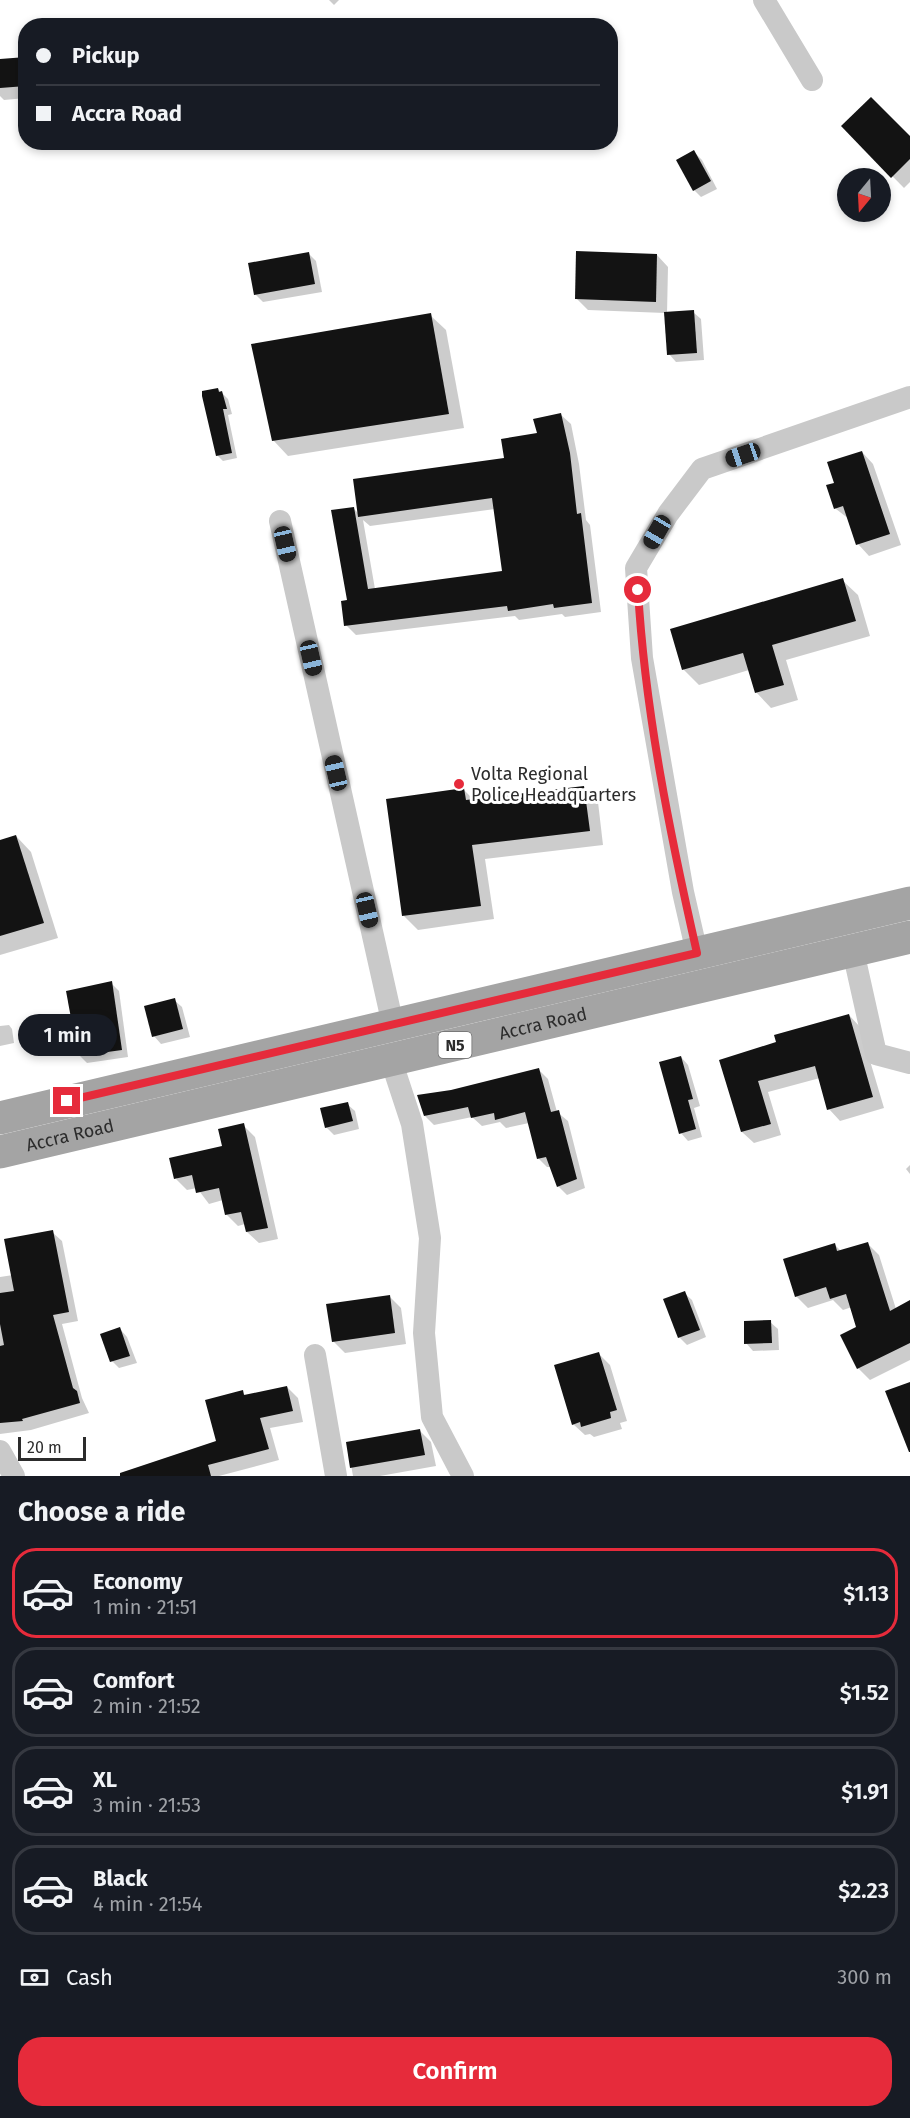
<!DOCTYPE html>
<html lang="en">
<head>
<meta charset="utf-8">
<style>
	:root { --surface:#171b24; --page:#242831; --text:#f1f3f6; --muted:#9ea1a6; --line:#363941; --accent:#e62b3b }
	body { margin:0; font-family:"Fira Sans",sans-serif; background:var(--page); color:var(--text); height:100vh; display:flex; flex-direction:column; font-size:22px; white-space:nowrap }
	* { box-sizing:border-box; margin:0 }
	p { font-size:20px; color:var(--muted) }
	.icon { flex:none; width:33px; height:33px; fill:none; stroke:currentColor; stroke-width:2; stroke-linecap:round; stroke-linejoin:round }
	.map { position:relative; height:1476px; overflow:hidden }
	.details { display:flex; flex-direction:column; background:var(--surface); flex:1 }
	.details>* { flex:none }
	.banner { position:absolute; left:18px; top:18px; width:600px; height:132px; border-radius:24px; box-shadow:0 3px 9px #0003; display:grid; align-content:center; height:132px; padding:0 18px; background:var(--surface) }
	.needle { width:39px; rotate:198deg }
	.tools { position:absolute; left:837px; top:168px; display:grid; gap:12px }
	.tools a { display:grid; place-items:center; width:54px; height:54px; border-radius:50%; background:var(--surface); box-shadow:0 3px 9px #0003; font-size:30px }
	.scale { position:absolute; left:18px; bottom:15px; width:68px; box-sizing:border-box; padding-left:6px; border:3px solid #2c2c2c; border-top:0; font-size:16px; line-height:21px; white-space:nowrap; color:#2c2c2c; -webkit-text-stroke:4px #fff; paint-order:stroke }
	.end { position:absolute; width:27px; height:27px; margin:-14px; border:8px solid #e62b3b; background:#fff; box-shadow:0 0 0 3px #fff }
	.from { border-radius:50% }
	.bubble { position:absolute; height:42px; border-radius:21px; background:var(--surface); box-shadow:0 3px 9px #0003; font-size:20px; font-weight:600; line-height:42px; text-align:center }
	.car { position:absolute; width:18px; height:36px; margin:-18px -9px; border-radius:8px; box-shadow:0 0 4px 2px #0007; background:linear-gradient(#222 24%,#8ab4d8 0 40%,#222 0 76%,#8ab4d8 0 86%,#222 0) }
	.banner b { display:flex; align-items:center; gap:21px; height:57px; font-size:22px }
	.banner b+b { border-top:2px solid var(--line) }
	.banner i { width:15px; height:15px; background:var(--text) }
	ul { padding:0; list-style:none }
	li { display:flex; align-items:center; gap:18px; height:90px; margin:0 12px 9px; padding:0 6px; border:3px solid var(--line); border-radius:24px }
	li div { flex:1 }
	li b { display:block; font-size:22px }
	li em { font-style:normal; font-weight:600 }
	li.active { border-color:var(--accent) }
	li>.icon { width:54px; height:54px; stroke-width:1.5 }
	h2 { padding:0 18px; font-size:27px; line-height:72px }
	.pay { display:flex; align-items:center; gap:15px; height:66px; padding:0 18px; font-size:22px }
	.pay p { margin-inline-start:auto }
	.cta { display:flex; gap:12px; margin-top:auto; padding:12px 18px }
	.cta a { flex:1; height:69px; border-radius:24px; background:var(--accent); color:#fff; font-size:24px; font-weight:600; line-height:69px; text-align:center }
	.map>svg:first-child { display:block }
	.shadow { fill:#0003; fill-rule:evenodd }
	.building { fill:#131313 }
	.lines { fill:none; stroke-linecap:round; stroke-linejoin:round }
	.minor { stroke:#c9c9c9; stroke-width:22 }
	.primary { stroke:#a4a4a4; stroke-width:33 }
	.route { stroke:#e62b3b; stroke-width:8 }
	.poi-dot { fill:#e62b3b; stroke:#fff; stroke-width:2 }
	.labels { text-anchor:middle; dominant-baseline:central; stroke-width:6; stroke-linejoin:round; paint-order:stroke }
	.shield { fill:#fff; stroke:#6b6b6b; stroke-width:1.5 }
	.shield-label { font-size:16px; font-weight:bold; fill:#2c2c2c }
	.poi-label { font-size:18px; fill:#2c2c2c; stroke:#fff; text-anchor:start }
	.street-label { font-size:18px; fill:#2c2c2c; stroke:#fff }
</style>
</head>
<body>
<div class="map">
<svg width="910" height="1476" viewBox="0 0 910 1476">
	<rect width="100%" height="100%" fill="#fff"/>
	<!-- shadow -->
	<g class="shadow">
		<path d="M 329,0 L 339,0 L 334,5 Z"/>
		<path d="M 26,59 L 26,98 L 4,100 L 0,96 L 0,61 Z"/>
		<path d="M 843,126 L 910,138 L 910,182 L 904,188 Z"/>
		<path d="M 694,152 L 702,160 L 717,189 L 701,197 L 694,190 Z"/>
		<path d="M 308,253 L 316,261 L 322,292 L 263,302 L 255,294 Z"/>
		<path d="M 657,255 L 668,267 L 667,314 L 693,312 L 701,319 L 704,360 L 676,362 L 669,354 L 665,313 L 588,310 L 576,298 Z"/>
		<path d="M 430,315 L 446,330 L 464,428 L 288,456 L 273,440 Z"/>
		<path d="M 218,389 L 228,399 L 232,414 L 228,415 L 237,458 L 223,461 L 217,455 Z"/>
		<path d="M 561,415 L 571,424 L 579,464 L 586,520 L 590,525 L 601,612 L 565,617 L 562,614 L 519,620 L 515,616 L 356,635 L 346,625 L 353,508 L 360,515 L 506,459 ZM 495,509 L 504,572 L 375,589 L 363,520 L 370,526 Z"/>
		<path d="M 862,452 L 873,464 L 901,545 L 869,556 L 858,544 L 849,519 L 836,509 L 828,486 L 836,484 Z"/>
		<path d="M 842,580 L 858,595 L 870,636 L 786,660 L 798,700 L 771,708 L 756,692 L 749,670 L 699,685 L 684,670 L 672,630 Z"/>
		<path d="M 584,788 L 598,802 L 603,845 L 485,859 L 494,919 L 418,930 L 404,916 L 464,790 L 474,800 Z"/>
		<path d="M 16,836 L 31,852 L 58,938 L 0,955 L 0,841 Z"/>
		<path d="M 111,983 L 119,991 L 128,1057 L 87,1063 L 79,1055 Z"/>
		<path d="M 174,1000 L 182,1007 L 190,1037 L 161,1044 L 154,1036 Z"/>
		<path d="M 849,1015 L 860,1027 L 884,1108 L 840,1121 L 829,1109 L 820,1078 L 768,1092 L 781,1135 L 754,1143 L 742,1132 L 721,1061 L 778,1043 Z"/>
		<path d="M 9,1025 L 12,1029 L 14,1043 L 0,1046 L 0,1026 Z"/>
		<path d="M 681,1057 L 688,1065 L 700,1106 L 694,1108 L 702,1137 L 688,1141 L 681,1133 Z"/>
		<path d="M 539,1070 L 548,1079 L 557,1112 L 568,1121 L 585,1188 L 567,1195 L 558,1186 L 551,1167 L 547,1167 L 538,1158 L 529,1123 L 506,1128 L 500,1122 L 482,1126 L 472,1117 L 434,1125 L 425,1116 L 451,1091 Z"/>
		<path d="M 347,1104 L 355,1111 L 359,1129 L 334,1135 L 326,1127 Z"/>
		<path d="M 243,1125 L 255,1137 L 278,1239 L 259,1243 L 247,1232 L 245,1224 L 238,1226 L 226,1214 L 223,1200 L 209,1204 L 197,1188 L 187,1190 L 176,1179 L 224,1148 Z"/>
		<path d="M 910,1165 L 910,1174 L 906,1169 Z"/>
		<path d="M 52,1232 L 62,1241 L 78,1321 L 62,1324 L 82,1398 L 89,1413 L 31,1430 L 0,1434 L 0,1277 L 13,1275 Z"/>
		<path d="M 867,1243 L 879,1255 L 896,1309 L 910,1302 L 910,1360 L 870,1380 L 858,1368 L 858,1328 L 852,1307 L 843,1310 L 833,1300 L 808,1308 L 796,1296 L 835,1245 L 841,1251 Z"/>
		<path d="M 684,1293 L 692,1300 L 706,1337 L 687,1345 L 679,1337 Z"/>
		<path d="M 389,1296 L 401,1308 L 406,1344 L 345,1353 L 333,1341 Z"/>
		<path d="M 770,1322 L 778,1329 L 779,1350 L 753,1351 L 746,1343 Z"/>
		<path d="M 120,1329 L 127,1337 L 137,1363 L 119,1368 L 112,1361 Z"/>
		<path d="M 599,1354 L 610,1365 L 627,1421 L 620,1423 L 622,1429 L 594,1437 L 590,1434 L 585,1435 L 573,1424 Z"/>
		<path d="M 287,1387 L 298,1398 L 303,1422 L 270,1428 L 279,1460 L 219,1476 L 130,1476 L 218,1441 L 242,1392 L 246,1396 Z"/>
		<path d="M 419,1430 L 431,1442 L 436,1466 L 380,1476 L 353,1476 L 347,1443 Z"/>
	</g>
	<!-- building -->
	<g class="building">
		<path d="M 26,57 L 26,86 L 0,88 L 0,59 Z"/>
		<path d="M 871,97 L 910,136 L 910,159 L 891,178 L 841,126 Z"/>
		<path d="M 694,150 L 711,181 L 693,191 L 676,160 Z"/>
		<path d="M 576,251 L 657,254 L 656,302 L 575,299 Z"/>
		<path d="M 309,252 L 315,284 L 254,295 L 248,263 Z"/>
		<path d="M 694,310 L 697,353 L 667,355 L 664,312 Z"/>
		<path d="M 431,313 L 449,414 L 272,441 L 251,344 Z"/>
		<path d="M 218,388 L 219,392 L 222,391 L 227,409 L 223,409 L 232,453 L 216,456 L 202,396 L 202,391 Z"/>
		<path d="M 561,413 L 570,453 L 577,514 L 581,513 L 592,603 L 554,608 L 553,604 L 508,611 L 507,606 L 344,626 L 341,601 L 347,600 L 331,510 L 354,507 L 368,589 L 502,571 L 492,498 L 358,517 L 353,479 L 504,458 L 501,439 L 537,433 L 533,419 Z"/>
		<path d="M 862,451 L 890,534 L 856,545 L 843,506 L 834,509 L 826,485 L 834,483 L 827,462 Z"/>
		<path d="M 843,578 L 856,621 L 772,645 L 784,685 L 755,693 L 743,653 L 682,670 L 670,629 Z"/>
		<path d="M 584,786 L 590,831 L 472,845 L 481,906 L 402,916 L 386,799 L 464,788 L 466,800 Z"/>
		<path d="M 16,835 L 44,923 L 0,936 L 0,840 Z"/>
		<path d="M 112,981 L 122,1050 L 78,1056 L 66,991 Z"/>
		<path d="M 175,998 L 183,1029 L 152,1037 L 144,1006 Z"/>
		<path d="M 849,1014 L 873,1097 L 827,1110 L 815,1066 L 758,1081 L 771,1124 L 741,1132 L 719,1060 L 776,1042 L 774,1035 Z"/>
		<path d="M 681,1056 L 693,1099 L 688,1100 L 696,1129 L 679,1134 L 659,1062 Z"/>
		<path d="M 539,1068 L 551,1112 L 559,1110 L 577,1179 L 557,1187 L 546,1157 L 537,1159 L 525,1112 L 495,1120 L 494,1113 L 471,1118 L 468,1107 L 424,1116 L 417,1095 L 451,1090 Z"/>
		<path d="M 348,1102 L 353,1121 L 325,1128 L 320,1108 Z"/>
		<path d="M 244,1123 L 268,1228 L 246,1232 L 241,1212 L 225,1215 L 219,1188 L 196,1193 L 192,1175 L 174,1179 L 169,1158 L 222,1146 L 218,1129 Z"/>
		<path d="M 53,1230 L 69,1312 L 53,1315 L 73,1388 L 77,1391 L 80,1403 L 22,1419 L 23,1421 L 0,1423 L 0,1346 L 4,1345 L 0,1324 L 0,1293 L 14,1291 L 4,1239 Z"/>
		<path d="M 868,1242 L 890,1311 L 910,1300 L 910,1343 L 857,1369 L 840,1335 L 856,1327 L 846,1294 L 830,1299 L 826,1287 L 795,1297 L 783,1259 L 835,1243 L 837,1251 Z"/>
		<path d="M 685,1291 L 700,1330 L 678,1338 L 663,1299 Z"/>
		<path d="M 390,1295 L 395,1333 L 332,1342 L 326,1304 Z"/>
		<path d="M 771,1320 L 772,1343 L 744,1344 L 744,1321 Z"/>
		<path d="M 120,1327 L 130,1356 L 110,1362 L 100,1334 Z"/>
		<path d="M 599,1352 L 617,1410 L 610,1412 L 611,1418 L 581,1427 L 580,1422 L 572,1425 L 554,1365 Z"/>
		<path d="M 910,1382 L 910,1452 L 909,1452 L 885,1391 Z"/>
		<path d="M 287,1386 L 293,1411 L 260,1418 L 269,1449 L 208,1465 L 211,1476 L 120,1476 L 120,1473 L 216,1441 L 205,1400 L 243,1390 L 244,1395 Z"/>
		<path d="M 420,1429 L 425,1455 L 350,1468 L 346,1442 Z"/>
	</g>
	<g class="lines">
		<!-- minor -->
		<g class="minor">
			<path d="M 764,0 L 812,80"/>
			<path d="M 280,521 L 393,1025"/>
			<path d="M 853,951 L 876,1054 L 910,1063"/>
			<path d="M 697,953 L 683,892 L 642,658 L 636,568 L 668,514 L 702,469 L 910,397"/>
			<path d="M 391,1060 L 412,1124 L 430,1238 L 424,1333 L 432,1417 L 463,1476"/>
			<path d="M 315,1355 L 336,1476"/>
			<path d="M 0,1451 L 14,1476"/>
		</g>
		<!-- primary -->
		<g class="primary">
			<path d="M 0,1118 L 910,903"/>
			<path id="s1" d="M 0,1152 L 910,937"/>
		</g>
	</g>
	<g class="lines">
		<!-- route -->
		<path class="route" d="M 67,1101 L 697,953 C 670,834 645,712 638,590"/>
	</g>
	<!-- markers -->
	<circle class="poi-dot" cx="459" cy="784" r="6"/>
	<g class="labels">
		<!-- shield labels -->
		<rect class="shield" x="438.5" y="1032" width="33" height="26" rx="4.5"/>
		<g class="shield-label">
			<text x="455" y="1045">N5</text>
		</g>
		<!-- poi labels -->
		<g class="poi-label">
			<text x="471" y="774">Volta Regional<tspan x="471" dy="21">Police Headquarters</tspan></text>
		</g>
		<!-- street labels -->
		<g class="street-label">
			<text stroke="none"><textPath href="#s1" startOffset="558">Accra Road</textPath></text>
			<text stroke="none"><textPath href="#s1" startOffset="72">Accra Road</textPath></text>
		</g>
	</g>
</svg>
<div class="tools">
<a><svg class="needle" viewBox="-14 -14 28 28"><path d="M0-13l5 13h-10z" fill="#e53935"/><path d="M0 13l5-13h-10z" fill="#9ea1a6"/></svg></a>
</div>
<div class="scale">20 m</div>
<i class="end from" style="left:638px;top:590px"></i>
<i class="end" style="left:67px;top:1101px"></i>
<div class="bubble" style="left:18px;top:1014px;width:99px">1 min</div>
<i class="car" style="left:743px;top:455px;rotate:251deg"></i>
<i class="car" style="left:657px;top:532px;rotate:210deg"></i>
<i class="car" style="left:285px;top:544px;rotate:167deg"></i>
<i class="car" style="left:311px;top:658px;rotate:167deg"></i>
<i class="car" style="left:336px;top:773px;rotate:347deg"></i>
<i class="car" style="left:367px;top:910px;rotate:167deg"></i>
<div class="banner">
<b><i class="from"></i>Pickup</b>
<b><i></i>Accra Road</b>
</div>
</div>
<section class="details">
<h2>Choose a ride</h2>
<ul>
<li class="active"><svg class="icon" aria-label="car" viewBox="0 0 24 24"><path d="M5 17H2v-5l4-1 3-4h7l3 4 3 1v5h-3M9 17h6M6 11h13"/><circle cx="7" cy="17" r="2"/><circle cx="17" cy="17" r="2"/></svg><div><b>Economy</b><p>1 min · 21:51</p></div><em>$1.13</em></li>
<li><svg class="icon" aria-label="car" viewBox="0 0 24 24"><path d="M5 17H2v-5l4-1 3-4h7l3 4 3 1v5h-3M9 17h6M6 11h13"/><circle cx="7" cy="17" r="2"/><circle cx="17" cy="17" r="2"/></svg><div><b>Comfort</b><p>2 min · 21:52</p></div><em>$1.52</em></li>
<li><svg class="icon" aria-label="car" viewBox="0 0 24 24"><path d="M5 17H2v-5l4-1 3-4h7l3 4 3 1v5h-3M9 17h6M6 11h13"/><circle cx="7" cy="17" r="2"/><circle cx="17" cy="17" r="2"/></svg><div><b>XL</b><p>3 min · 21:53</p></div><em>$1.91</em></li>
<li><svg class="icon" aria-label="car" viewBox="0 0 24 24"><path d="M5 17H2v-5l4-1 3-4h7l3 4 3 1v5h-3M9 17h6M6 11h13"/><circle cx="7" cy="17" r="2"/><circle cx="17" cy="17" r="2"/></svg><div><b>Black</b><p>4 min · 21:54</p></div><em>$2.23</em></li>
</ul>
<div class="pay"><svg class="icon" aria-label="cash" viewBox="0 0 24 24"><path d="M3 7h18v10H3z"/><circle cx="12" cy="12" r="2"/></svg>Cash<p>300 m</p></div>
<div class="cta"><a>Confirm</a></div>
</section>
</body>
</html>
